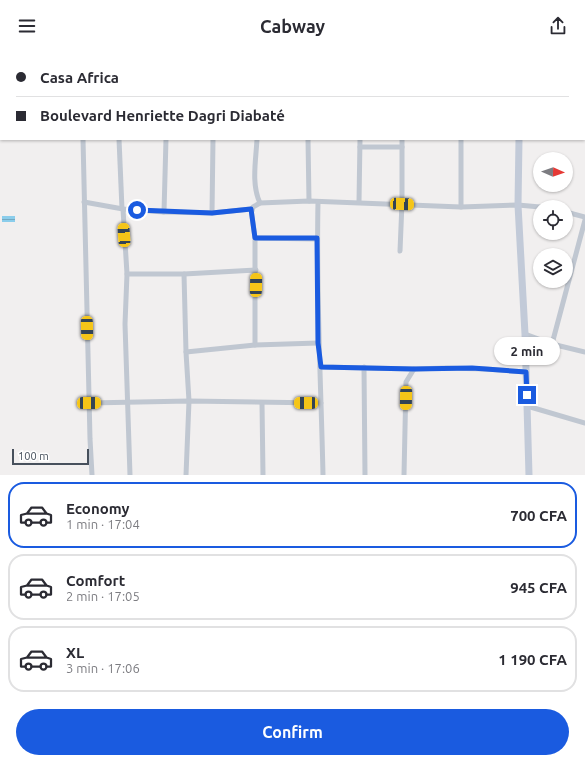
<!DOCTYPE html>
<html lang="en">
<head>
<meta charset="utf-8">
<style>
	:root { --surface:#fff; --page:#f2f2f3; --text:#2b2b33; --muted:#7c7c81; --line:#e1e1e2; --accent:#1a5be0 }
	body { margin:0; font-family:Ubuntu,sans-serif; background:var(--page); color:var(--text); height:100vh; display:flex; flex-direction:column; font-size:15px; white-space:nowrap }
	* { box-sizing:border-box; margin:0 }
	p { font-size:13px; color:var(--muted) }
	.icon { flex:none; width:22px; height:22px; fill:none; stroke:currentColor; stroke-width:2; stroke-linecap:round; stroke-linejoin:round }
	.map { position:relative; height:423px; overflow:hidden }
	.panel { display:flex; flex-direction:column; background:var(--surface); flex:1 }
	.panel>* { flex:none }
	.hud { position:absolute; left:0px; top:0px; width:585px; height:88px; box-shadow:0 1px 3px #0004; display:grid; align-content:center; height:88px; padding:0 16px; background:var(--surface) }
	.needle { width:26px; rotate:92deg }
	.fabs { position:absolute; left:533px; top:100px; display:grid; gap:8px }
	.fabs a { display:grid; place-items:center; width:40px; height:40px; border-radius:50%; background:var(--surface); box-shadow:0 1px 3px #0004; font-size:20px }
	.scale { position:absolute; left:12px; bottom:10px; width:77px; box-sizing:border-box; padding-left:4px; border:2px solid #47505c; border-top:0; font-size:11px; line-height:14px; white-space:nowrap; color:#47505c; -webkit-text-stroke:3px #fff; paint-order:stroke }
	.end { position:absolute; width:18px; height:18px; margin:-9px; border:5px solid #1a5be0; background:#fff; box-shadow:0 0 0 2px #fff }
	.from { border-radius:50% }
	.bubble { position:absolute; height:28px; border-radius:14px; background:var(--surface); box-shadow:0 1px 3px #0004; font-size:13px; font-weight:700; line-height:28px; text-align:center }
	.car { position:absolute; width:12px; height:24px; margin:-12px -6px; border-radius:5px; box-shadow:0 0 3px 1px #0007; background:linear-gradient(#f5c518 24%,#345 0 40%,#f5c518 0 76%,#345 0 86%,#f5c518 0) }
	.hud b { display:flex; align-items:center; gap:14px; height:38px; font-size:15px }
	.hud b+b { border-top:1px solid var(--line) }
	.hud i { width:10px; height:10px; background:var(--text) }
	ul { padding:7px 0 0; list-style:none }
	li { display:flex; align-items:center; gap:12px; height:66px; margin:0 8px 6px; padding:0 8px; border:2px solid var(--line); border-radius:16px }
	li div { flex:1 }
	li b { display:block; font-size:15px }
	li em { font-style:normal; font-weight:700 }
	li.current { border-color:var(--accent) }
	li>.icon { width:36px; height:36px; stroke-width:1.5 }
	.cta { display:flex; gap:8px; margin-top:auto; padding:8px 16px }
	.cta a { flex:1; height:46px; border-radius:24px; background:var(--accent); color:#fff; font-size:16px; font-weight:700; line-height:46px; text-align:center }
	header { display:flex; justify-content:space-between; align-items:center; height:52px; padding:0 16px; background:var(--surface); font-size:18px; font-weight:700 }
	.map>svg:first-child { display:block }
	.water { fill:url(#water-rules) }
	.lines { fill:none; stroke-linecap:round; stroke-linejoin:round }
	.minor { stroke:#c0c7d1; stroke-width:5 }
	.tertiary { stroke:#c0c7d1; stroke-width:6 }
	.secondary { stroke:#c2cad8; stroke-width:7 }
	.route { stroke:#1a5be0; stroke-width:5 }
</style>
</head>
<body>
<header><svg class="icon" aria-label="menu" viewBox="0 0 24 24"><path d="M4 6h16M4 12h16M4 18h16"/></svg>Cabway<svg class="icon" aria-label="share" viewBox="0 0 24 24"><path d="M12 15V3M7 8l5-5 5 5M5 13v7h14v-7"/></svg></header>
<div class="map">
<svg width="585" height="423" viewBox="0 0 585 423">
	<defs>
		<pattern id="water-rules" width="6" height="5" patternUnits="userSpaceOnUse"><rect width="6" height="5" fill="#8bcdeb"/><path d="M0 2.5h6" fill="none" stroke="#73a9c2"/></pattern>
	</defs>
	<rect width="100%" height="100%" fill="#f1efef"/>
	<!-- water -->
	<rect class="water" x="2" y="164" width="13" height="6"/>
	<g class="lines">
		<!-- minor -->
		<g class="minor">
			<path d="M 18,1 L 18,0"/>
			<path d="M 584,49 L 585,49"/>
			<path d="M 83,87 L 90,387 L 92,423"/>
			<path d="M 119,87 L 122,157"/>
			<path d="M 257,87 C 256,108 251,132 260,151"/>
			<path d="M 308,87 L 309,149"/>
			<path d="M 360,95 L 402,95"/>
			<path d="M 84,150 L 123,157 L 164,160 L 212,161 L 251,157 L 252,159 L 253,155 L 260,151 L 309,149 L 461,155 L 518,153 L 540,155"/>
			<path d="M 318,150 C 316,241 321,332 323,423"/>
			<path d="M 359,150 L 360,87"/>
			<path d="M 461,155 L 461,87"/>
			<path d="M 123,157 L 127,222 L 125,272 L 130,423"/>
			<path d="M 251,157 L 255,186 L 255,293"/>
			<path d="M 164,160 L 166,87"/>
			<path d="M 566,160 L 585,165"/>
			<path d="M 212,161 L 213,87"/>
			<path d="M 255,186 L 317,187"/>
			<path d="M 400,199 L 402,151 L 402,87"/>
			<path d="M 127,222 L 184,222 L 256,218"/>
			<path d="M 184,222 L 186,300 L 189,349 L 186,423"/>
			<path d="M 525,282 L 552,292 L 585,300"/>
			<path d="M 552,292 L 585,168"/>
			<path d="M 186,300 L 255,293 L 318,291"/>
			<path d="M 321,315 L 414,317 L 446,316 L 486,317 L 526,320"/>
			<path d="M 364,315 L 365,423"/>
			<path d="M 89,351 L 189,349 L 321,351"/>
			<path d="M 262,351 L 263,423"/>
			<path d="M 527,354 L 585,371"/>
			<path d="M 404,423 L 406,330 L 414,317"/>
		</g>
		<!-- tertiary -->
		<path class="tertiary" d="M 79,1 L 79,0"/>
		<!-- secondary -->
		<g class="secondary">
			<path d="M 534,1 L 534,0"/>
			<path d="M 519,87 L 518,153 L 525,282 L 529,423"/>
		</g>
	</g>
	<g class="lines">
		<!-- route -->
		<path class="route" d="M 137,158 L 212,161 L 251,157 L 255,186 L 317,186 L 318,291 L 321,315 L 414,317 L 472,316 L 526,320 L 527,343"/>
	</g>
</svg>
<div class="fabs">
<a><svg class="needle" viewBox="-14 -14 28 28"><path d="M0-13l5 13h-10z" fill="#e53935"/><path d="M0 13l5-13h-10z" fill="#7c7c81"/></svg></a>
<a><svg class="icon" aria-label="locate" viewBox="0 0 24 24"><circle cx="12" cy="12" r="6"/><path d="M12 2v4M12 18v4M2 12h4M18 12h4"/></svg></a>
<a><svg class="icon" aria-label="layers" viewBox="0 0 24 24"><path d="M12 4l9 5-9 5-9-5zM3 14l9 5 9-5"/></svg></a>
</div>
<div class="scale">100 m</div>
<i class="end from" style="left:137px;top:158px"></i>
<i class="end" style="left:527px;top:343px"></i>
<div class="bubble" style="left:494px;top:285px;width:66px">2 min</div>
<i class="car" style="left:402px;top:152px;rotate:93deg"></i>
<i class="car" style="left:124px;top:183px;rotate:356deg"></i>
<i class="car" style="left:256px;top:233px;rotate:1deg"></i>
<i class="car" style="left:87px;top:276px;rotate:179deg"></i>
<i class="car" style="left:406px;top:346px;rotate:181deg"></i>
<i class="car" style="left:89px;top:351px;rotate:89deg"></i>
<i class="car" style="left:306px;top:351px;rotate:270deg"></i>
<div class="hud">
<b><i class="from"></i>Casa Africa</b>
<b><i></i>Boulevard Henriette Dagri Diabaté</b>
</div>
</div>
<section class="panel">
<ul>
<li class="current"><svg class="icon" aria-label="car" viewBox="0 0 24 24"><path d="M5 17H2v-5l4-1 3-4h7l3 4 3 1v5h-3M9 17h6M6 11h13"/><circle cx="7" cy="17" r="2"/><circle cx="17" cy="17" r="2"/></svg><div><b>Economy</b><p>1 min · 17:04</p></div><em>700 CFA</em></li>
<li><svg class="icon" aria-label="car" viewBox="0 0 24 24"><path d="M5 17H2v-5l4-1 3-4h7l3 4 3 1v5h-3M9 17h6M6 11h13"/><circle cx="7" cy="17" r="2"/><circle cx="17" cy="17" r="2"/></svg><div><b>Comfort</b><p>2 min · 17:05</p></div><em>945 CFA</em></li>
<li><svg class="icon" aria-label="car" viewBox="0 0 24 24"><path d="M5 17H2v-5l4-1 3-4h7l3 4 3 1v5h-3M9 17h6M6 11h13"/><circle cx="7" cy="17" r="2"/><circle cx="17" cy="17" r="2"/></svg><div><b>XL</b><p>3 min · 17:06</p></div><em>1 190 CFA</em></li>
</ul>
<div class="cta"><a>Confirm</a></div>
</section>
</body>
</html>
